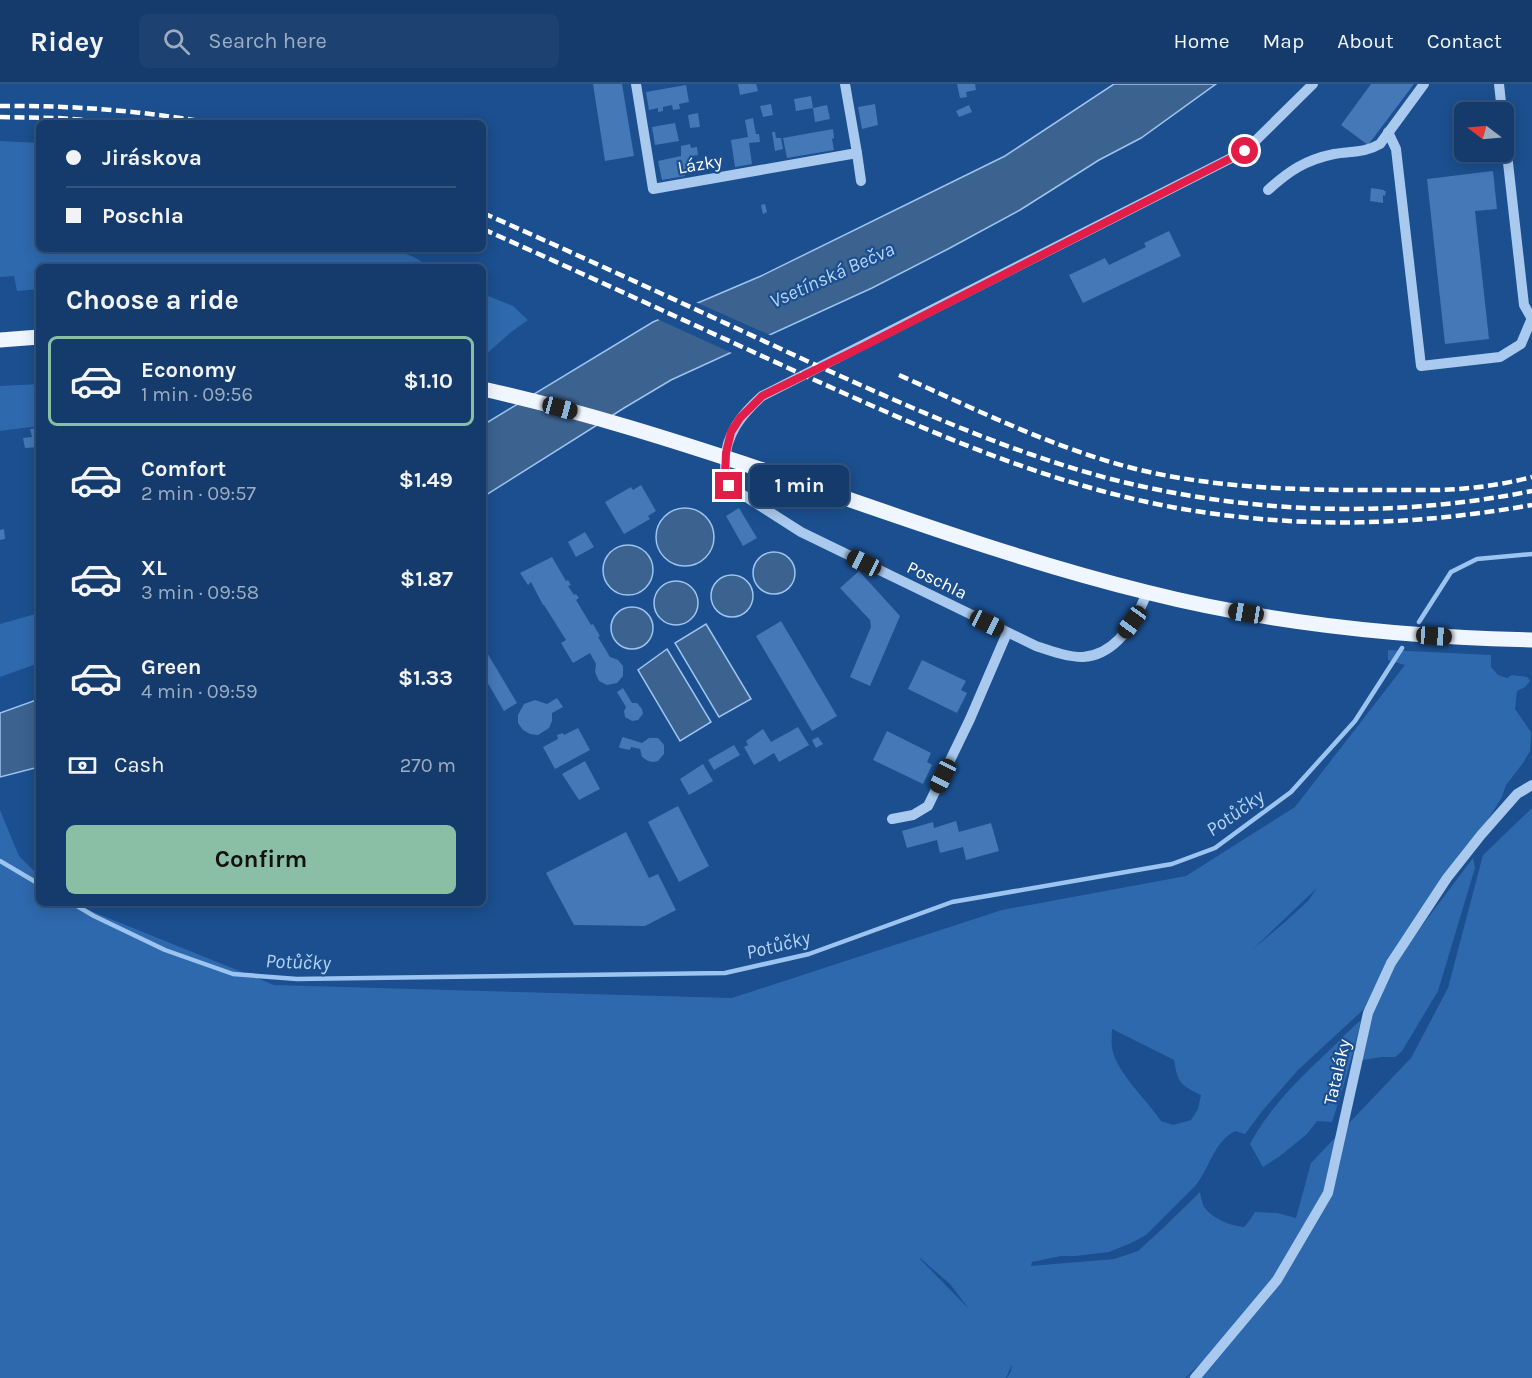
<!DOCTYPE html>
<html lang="en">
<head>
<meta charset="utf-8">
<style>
	:root { --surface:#143b6b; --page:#1d4271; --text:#f1f3f6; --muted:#9dadc1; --line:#33557e; --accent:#8abfa5 }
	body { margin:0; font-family:Karla,sans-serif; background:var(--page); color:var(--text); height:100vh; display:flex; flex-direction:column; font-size:22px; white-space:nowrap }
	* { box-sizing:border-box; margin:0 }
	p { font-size:20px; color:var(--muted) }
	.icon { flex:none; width:33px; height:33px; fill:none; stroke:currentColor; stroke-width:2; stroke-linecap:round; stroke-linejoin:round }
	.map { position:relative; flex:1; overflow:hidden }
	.details { position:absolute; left:36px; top:180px; width:450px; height:642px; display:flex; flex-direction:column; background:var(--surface); border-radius:9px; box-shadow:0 3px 15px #0003,0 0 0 2px var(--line) }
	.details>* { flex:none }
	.banner { position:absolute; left:36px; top:36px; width:450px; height:132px; border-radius:9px; box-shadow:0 3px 15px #0003,0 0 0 2px var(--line); display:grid; align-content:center; height:132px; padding:0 30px; background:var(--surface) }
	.needle { width:39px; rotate:286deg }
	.fabs { position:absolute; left:1454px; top:18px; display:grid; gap:12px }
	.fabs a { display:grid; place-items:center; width:60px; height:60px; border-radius:9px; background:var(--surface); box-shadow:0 3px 15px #0003,0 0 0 2px var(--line); font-size:30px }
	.end { position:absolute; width:27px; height:27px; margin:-14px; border:8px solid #e11d48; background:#fff; box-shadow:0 0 0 3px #fff }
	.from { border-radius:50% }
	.bubble { position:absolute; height:42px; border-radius:9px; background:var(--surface); box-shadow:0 3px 15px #0003,0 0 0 2px var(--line); font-size:20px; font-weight:700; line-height:42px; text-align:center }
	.car { position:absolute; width:18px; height:36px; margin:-18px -9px; border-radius:8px; box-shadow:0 0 4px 2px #0007; background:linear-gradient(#222 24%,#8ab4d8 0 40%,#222 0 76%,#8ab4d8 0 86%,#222 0) }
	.banner b { display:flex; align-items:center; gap:21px; height:57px; font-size:22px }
	.banner b+b { border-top:2px solid var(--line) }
	.banner i { width:15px; height:15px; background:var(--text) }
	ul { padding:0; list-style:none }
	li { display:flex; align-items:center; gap:18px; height:90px; margin:0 12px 9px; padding:0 18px; border:3px solid transparent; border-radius:9px }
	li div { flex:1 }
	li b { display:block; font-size:22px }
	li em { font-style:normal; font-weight:700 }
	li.active { border-color:var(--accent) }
	li>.icon { width:54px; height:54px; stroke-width:1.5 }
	h2 { padding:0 30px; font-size:27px; line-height:72px }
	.pay { display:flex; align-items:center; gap:15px; height:66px; padding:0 30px; font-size:22px }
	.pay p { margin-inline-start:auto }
	.primary-button { display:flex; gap:12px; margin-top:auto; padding:12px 30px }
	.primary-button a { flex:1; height:69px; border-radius:9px; background:var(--accent); color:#111; font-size:24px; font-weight:700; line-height:69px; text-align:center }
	header { display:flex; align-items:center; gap:36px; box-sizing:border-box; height:84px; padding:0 30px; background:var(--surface); border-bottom:2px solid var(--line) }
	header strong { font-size:28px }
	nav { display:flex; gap:33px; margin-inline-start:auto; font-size:21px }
	.search { width:420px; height:54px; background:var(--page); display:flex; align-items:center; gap:15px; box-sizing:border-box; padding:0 21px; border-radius:9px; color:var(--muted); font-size:22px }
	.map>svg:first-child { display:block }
	.green { fill:#2e69ad; fill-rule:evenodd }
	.water { fill:#3c6290; stroke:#9cc4f0; stroke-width:1.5 }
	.pier { fill:#1b4f8f }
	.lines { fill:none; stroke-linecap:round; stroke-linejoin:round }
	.stream { stroke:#9cc4f0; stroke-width:4.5 }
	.building { fill:#4478b7 }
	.minor { stroke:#a9c9ee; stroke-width:10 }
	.major { stroke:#f0f6ff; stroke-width:15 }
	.rail { stroke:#fff; stroke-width:4.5; stroke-dasharray:10 4.5; stroke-linecap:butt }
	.major-bridge { stroke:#f0f6ff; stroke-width:15 }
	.route { stroke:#e11d48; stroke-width:8 }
	.labels { text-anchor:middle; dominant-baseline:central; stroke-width:4.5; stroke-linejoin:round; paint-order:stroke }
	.street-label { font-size:18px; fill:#fff; stroke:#1b4f8f }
	.water-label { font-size:20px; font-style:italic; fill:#b5d3f5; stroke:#1b4f8f }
</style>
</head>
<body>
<header>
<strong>Ridey</strong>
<div class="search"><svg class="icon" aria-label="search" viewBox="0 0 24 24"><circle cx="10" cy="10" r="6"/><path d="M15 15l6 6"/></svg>Search here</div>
<nav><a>Home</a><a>Map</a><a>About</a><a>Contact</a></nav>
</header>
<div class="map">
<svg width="1532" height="1294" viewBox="0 0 1532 1294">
	<rect width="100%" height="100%" fill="#1b4f8f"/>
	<!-- green -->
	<g class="green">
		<path d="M 0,57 L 39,59 L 39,165 L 393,165 L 414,173 L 430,183 L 39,183 L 39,205 L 17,207 L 14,192 L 0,193 Z"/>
		<path d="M 483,210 L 513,222 L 528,236 L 511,248 L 483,273 Z"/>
		<path d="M 39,300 L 39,342 L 0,347 L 0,302 Z"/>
		<path d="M 39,529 L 39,579 L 0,593 L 0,540 Z"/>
		<path d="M 1388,566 L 1491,571 L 1491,583 L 1498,591 L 1507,594 L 1512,591 L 1527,593 L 1530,597 L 1525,603 L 1517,607 L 1515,625 L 1531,648 L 1530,667 L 1523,679 L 1506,701 L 1502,713 L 1484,742 L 1365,924 L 1297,987 L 1263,1026 L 1245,1050 L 1235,1047 C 1212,1060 1211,1083 1195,1102 L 1146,1151 L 1131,1159 L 1109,1168 L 1075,1172 L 1061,1172 L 1032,1178 L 1031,1182 L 1114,1175 L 1138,1167 L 1161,1146 L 1200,1108 C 1201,1113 1202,1119 1204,1123 C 1212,1134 1230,1142 1244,1143 L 1250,1136 L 1255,1128 L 1277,1129 L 1296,1134 L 1311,1079 L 1411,974 L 1448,904 L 1483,771 L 1532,724 L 1532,1294 L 1187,1294 L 1212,1269 L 1185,1294 L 1007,1294 L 1011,1287 L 1012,1280 L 1006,1294 L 0,1294 L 0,726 L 19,772 L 39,792 L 39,819 L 71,819 L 274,901 L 732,914 L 1002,826 L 1186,792 L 1295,723 L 1405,581 L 1388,576 ZM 1317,804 L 1308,817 L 1285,838 L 1252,866 ZM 1112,945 L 1174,976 C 1178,999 1180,1001 1201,1011 L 1198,1025 L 1191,1036 L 1173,1041 L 1161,1037 C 1147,1016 1116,988 1112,964 C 1111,958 1112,951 1112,945 ZM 920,1174 L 950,1200 L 969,1225 L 920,1175 Z"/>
		<path d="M 1473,774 L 1475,784 L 1438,907 L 1402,967 L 1395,973 L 1382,973 L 1362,976 L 1370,934 L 1382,904 L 1402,870 L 1424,839 Z"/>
		<path d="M 1361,936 C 1353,971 1343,1005 1332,1038 L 1317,1037 L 1307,1050 L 1280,1072 L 1263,1083 L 1250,1060 C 1270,1022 1303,991 1334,962 C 1343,953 1351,944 1361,936 Z"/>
	</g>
	<!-- water -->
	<g class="water">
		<path d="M 1114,0 L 1216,0 L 1141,54 L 1099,76 L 1020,126 L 948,165 L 872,204 L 671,296 L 624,324 L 483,413 L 483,341 L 653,238 L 761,192 L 1005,72 Z"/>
		<circle cx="685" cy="453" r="29"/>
		<circle cx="628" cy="486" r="25"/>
		<circle cx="774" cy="489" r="21"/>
		<circle cx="732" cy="512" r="21"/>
		<circle cx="676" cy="519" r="22"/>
		<circle cx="632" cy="544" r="21"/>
		<path d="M 706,540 L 751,615 L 719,633 L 675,559 Z"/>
		<path d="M 667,565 L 711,638 L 680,657 L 638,586 Z"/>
		<path d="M 39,615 L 39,683 L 0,693 L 0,629 Z"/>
	</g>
	<!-- pier -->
	<path class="pier" d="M 693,217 L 772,252 L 734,270 L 655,234 Z"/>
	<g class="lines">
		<!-- stream -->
		<g class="stream">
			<path d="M 1419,538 L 1451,488 L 1477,475 L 1532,470"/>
			<path d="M 0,777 L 39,800"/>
			<path d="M 72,819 L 94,832 L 165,866 L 233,890 L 297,895 L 725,889 L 809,870 L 952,818 L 1172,780 L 1215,764 L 1291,708 L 1355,637 L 1402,564"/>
		</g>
	</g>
	<!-- building -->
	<g class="building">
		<path d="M 593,0 L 622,0 L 634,72 L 605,77 Z"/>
		<path d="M 738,0 L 756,0 L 758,7 L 740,11 Z"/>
		<path d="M 957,0 L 975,0 L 976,6 L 966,8 L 967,13 L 960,14 Z"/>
		<path d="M 1371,0 L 1414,0 L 1368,61 L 1341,41 Z"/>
		<path d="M 686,1 L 689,18 L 679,20 L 680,25 L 673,26 L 672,21 L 663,23 L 663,27 L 658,28 L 658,24 L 649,26 L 646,8 Z"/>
		<path d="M 811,12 L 813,24 L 796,27 L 794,15 Z"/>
		<path d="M 771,20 L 773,31 L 763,33 L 760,22 Z"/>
		<path d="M 875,20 L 878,41 L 862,45 L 858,23 Z"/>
		<path d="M 827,21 L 830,35 L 815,38 L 813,24 Z"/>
		<path d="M 969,21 L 972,28 L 959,33 L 956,27 Z"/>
		<path d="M 698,29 L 700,43 L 690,44 L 688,31 Z"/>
		<path d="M 753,34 L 756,50 L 759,50 L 760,58 L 749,59 L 752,80 L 735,83 L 731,56 L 748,53 L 745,36 Z"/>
		<path d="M 675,39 L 679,57 L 655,61 L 652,43 Z"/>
		<path d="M 833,45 L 834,54 L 832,55 L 834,66 L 787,74 L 783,54 Z"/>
		<path d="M 772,48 L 775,48 L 776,54 L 781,54 L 783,65 L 775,67 Z"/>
		<path d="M 690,60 L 691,64 L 697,63 L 698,71 L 692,72 L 694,84 L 684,86 L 685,92 L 662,96 L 658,77 L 681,72 L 681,62 Z"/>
		<path d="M 1493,87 L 1497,125 L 1475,127 L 1489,255 L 1445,260 L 1427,95 Z"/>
		<path d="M 1371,104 L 1384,106 L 1384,107 L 1386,107 L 1385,112 L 1383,111 L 1383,119 L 1370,117 Z"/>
		<path d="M 765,120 L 767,128 L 763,130 L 761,121 Z"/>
		<path d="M 1169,147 L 1181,172 L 1083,219 L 1069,191 L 1105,174 L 1109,181 L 1146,163 L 1144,159 Z"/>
		<path d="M 39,344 L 39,363 L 25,364 L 23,354 L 32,353 L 30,345 Z"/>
		<path d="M 641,401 L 656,427 L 648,432 L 650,435 L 624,450 L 605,418 L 631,403 L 633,406 Z"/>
		<path d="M 739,424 L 757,454 L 743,462 L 726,432 Z"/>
		<path d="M 4,445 L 5,455 L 0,456 L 0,446 Z"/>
		<path d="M 585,448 L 594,463 L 576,473 L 568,458 Z"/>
		<path d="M 552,473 L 566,497 L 568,496 L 571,501 L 568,502 L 574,511 L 576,510 L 579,514 L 576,516 L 591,541 L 593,540 L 600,552 L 598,553 L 610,573 L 618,576 L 623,582 L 623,592 L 617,599 L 607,601 L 599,597 L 595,588 L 596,580 L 590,569 L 573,579 L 561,559 L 566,556 L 544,521 L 543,521 L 531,498 L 528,501 L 520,489 Z"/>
		<path d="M 859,487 L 900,532 L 870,602 L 850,593 L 871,543 L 870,536 L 840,504 Z"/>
		<path d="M 781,537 L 837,632 L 812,647 L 756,552 Z"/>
		<path d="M 483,562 L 517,619 L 504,627 L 483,591 Z"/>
		<path d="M 922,576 L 966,597 L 961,606 L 967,609 L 957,629 L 908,605 Z"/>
		<path d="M 623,604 L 632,619 L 637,619 L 642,625 L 643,630 L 638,636 L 632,637 L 625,633 L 624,627 L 626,623 L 617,608 Z"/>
		<path d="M 557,614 L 563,623 L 552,629 L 552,637 L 549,644 L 538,651 L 530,650 L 523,646 L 518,639 L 518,631 L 524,620 L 535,616 L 547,620 Z"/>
		<path d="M 798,643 L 809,661 L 779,678 L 774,669 L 754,681 L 744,663 L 748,661 L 746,657 L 763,645 L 771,658 Z"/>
		<path d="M 578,644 L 590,666 L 555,685 L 543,663 L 558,655 L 557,651 L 563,649 L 564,651 Z"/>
		<path d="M 887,647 L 931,669 L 927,678 L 932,681 L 923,700 L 873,676 Z"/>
		<path d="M 623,653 L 642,659 L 649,654 L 658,654 L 664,661 L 664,670 L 658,677 L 653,678 L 648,677 L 642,673 L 640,665 L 631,663 L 630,666 L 620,664 L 619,663 L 622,654 Z"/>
		<path d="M 818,653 L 823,660 L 816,664 L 812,656 Z"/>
		<path d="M 734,661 L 740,671 L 714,686 L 708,676 Z"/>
		<path d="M 585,677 L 600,705 L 579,716 L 562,690 Z"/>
		<path d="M 703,680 L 713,697 L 689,711 L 680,695 Z"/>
		<path d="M 678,722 L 709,782 L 679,798 L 648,738 Z"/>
		<path d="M 956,737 L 959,748 L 991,739 L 999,767 L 966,776 L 963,763 L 940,769 L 937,756 L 907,764 L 902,747 L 933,738 L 934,744 Z"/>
		<path d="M 626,748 L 649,794 L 658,790 L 676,826 L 645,842 L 574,841 L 546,789 Z"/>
	</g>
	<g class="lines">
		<!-- minor -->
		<g class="minor">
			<path d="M 636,0 L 653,105 L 857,69 L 845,0"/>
			<path d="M 1499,0 L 1502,28"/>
			<path d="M 1503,34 L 1524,221 L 1532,235"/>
			<path d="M 1388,48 L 1396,65 L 1421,282 L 1500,273 L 1521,260 L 1532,234"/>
			<path d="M 857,69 L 861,97"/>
			<path d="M 1268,106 C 1289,87 1305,76 1334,70 C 1350,67 1365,69 1380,60 L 1424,0"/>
			<path d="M 1147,509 C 1136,536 1116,571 1083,573 C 1067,573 1051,567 1036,562 L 801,448 L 729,402 C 725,394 725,388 725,378 C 726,350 741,331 762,312 L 1245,67 L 1313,0"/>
			<path d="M 892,735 L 913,731 L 928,722 L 970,635 L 1007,549"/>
			<path d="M 1195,1294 L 1277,1196 L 1328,1109 L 1368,929 L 1391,879 L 1447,794 L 1481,751 L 1517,710 L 1532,701"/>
		</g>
		<!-- major -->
		<g class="major">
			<path d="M 0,256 L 39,253"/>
			<path d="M 775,390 C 898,432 1020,477 1146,508 C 1272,540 1403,553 1532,556"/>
		</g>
		<!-- rail -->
		<g class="rail">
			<path d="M 0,22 C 72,21 142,27 212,39"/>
			<path d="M 0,33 L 59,34 L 123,39"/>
			<path d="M 483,129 C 592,177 699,227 807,277 C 905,321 1003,366 1107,394 C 1246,430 1392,435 1532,407"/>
			<path d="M 483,145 C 588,192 692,240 797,288 C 925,346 1055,405 1195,427 C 1310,445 1417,441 1532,421"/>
			<path d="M 899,291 C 977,326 1053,364 1136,385 C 1235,409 1338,406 1439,406 C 1471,405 1501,401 1532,393"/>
		</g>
		<!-- major-bridge -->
		<path class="major-bridge" d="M 483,305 C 582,327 679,358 775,390"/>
	</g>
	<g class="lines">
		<!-- route -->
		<path class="route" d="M 729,402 L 725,394 L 726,369 L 731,348 L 740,334 L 762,312 L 862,263 L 1245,67"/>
	</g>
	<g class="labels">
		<!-- street labels -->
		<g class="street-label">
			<text transform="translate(700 80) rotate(-10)">Lázky</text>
			<text transform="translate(937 496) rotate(26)">Poschla</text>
			<text transform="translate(1337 988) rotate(-77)">Tataláky</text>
		</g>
		<!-- water labels -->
		<g class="water-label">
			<text transform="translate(832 191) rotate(-24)">Vsetínská Bečva</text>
			<text transform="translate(1235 729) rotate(-35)">Potůčky</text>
			<text transform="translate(778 861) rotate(-14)">Potůčky</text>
			<text transform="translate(298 878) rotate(2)">Potůčky</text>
		</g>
	</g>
</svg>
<div class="fabs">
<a><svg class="needle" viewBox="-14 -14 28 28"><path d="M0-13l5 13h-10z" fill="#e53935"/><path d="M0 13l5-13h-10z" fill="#9dadc1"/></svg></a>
</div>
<i class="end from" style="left:1245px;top:67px"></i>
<i class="end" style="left:729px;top:402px"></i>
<div class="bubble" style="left:750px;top:381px;width:99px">1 min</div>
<i class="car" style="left:560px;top:324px;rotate:105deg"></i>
<i class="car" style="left:864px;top:479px;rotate:296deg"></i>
<i class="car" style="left:1246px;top:529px;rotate:279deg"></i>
<i class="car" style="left:1132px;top:538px;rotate:216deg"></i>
<i class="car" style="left:987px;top:539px;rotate:116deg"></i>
<i class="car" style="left:1434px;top:552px;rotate:94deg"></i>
<i class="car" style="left:943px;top:692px;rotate:206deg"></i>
<div class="banner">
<b><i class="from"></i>Jiráskova</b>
<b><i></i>Poschla</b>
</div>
<section class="details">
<h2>Choose a ride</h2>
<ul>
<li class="active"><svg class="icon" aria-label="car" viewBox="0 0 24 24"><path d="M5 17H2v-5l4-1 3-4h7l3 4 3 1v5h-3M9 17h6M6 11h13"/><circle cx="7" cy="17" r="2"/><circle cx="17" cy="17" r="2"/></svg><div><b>Economy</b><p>1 min · 09:56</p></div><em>$1.10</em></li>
<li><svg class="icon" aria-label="car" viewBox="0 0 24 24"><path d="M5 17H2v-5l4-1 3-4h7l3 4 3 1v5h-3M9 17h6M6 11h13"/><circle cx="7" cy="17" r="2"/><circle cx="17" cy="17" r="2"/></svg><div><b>Comfort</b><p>2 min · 09:57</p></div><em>$1.49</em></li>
<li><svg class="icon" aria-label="car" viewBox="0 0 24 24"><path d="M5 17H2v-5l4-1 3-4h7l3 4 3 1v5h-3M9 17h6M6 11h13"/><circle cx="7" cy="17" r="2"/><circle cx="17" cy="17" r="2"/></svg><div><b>XL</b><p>3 min · 09:58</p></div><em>$1.87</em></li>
<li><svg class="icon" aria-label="car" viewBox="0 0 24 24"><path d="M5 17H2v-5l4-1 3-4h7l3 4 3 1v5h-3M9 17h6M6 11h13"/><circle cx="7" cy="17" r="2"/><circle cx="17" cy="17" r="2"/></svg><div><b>Green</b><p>4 min · 09:59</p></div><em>$1.33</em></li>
</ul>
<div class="pay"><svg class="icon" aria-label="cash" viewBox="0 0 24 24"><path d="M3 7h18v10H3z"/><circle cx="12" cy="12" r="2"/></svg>Cash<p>270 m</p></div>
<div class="primary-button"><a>Confirm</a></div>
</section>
</div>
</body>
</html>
